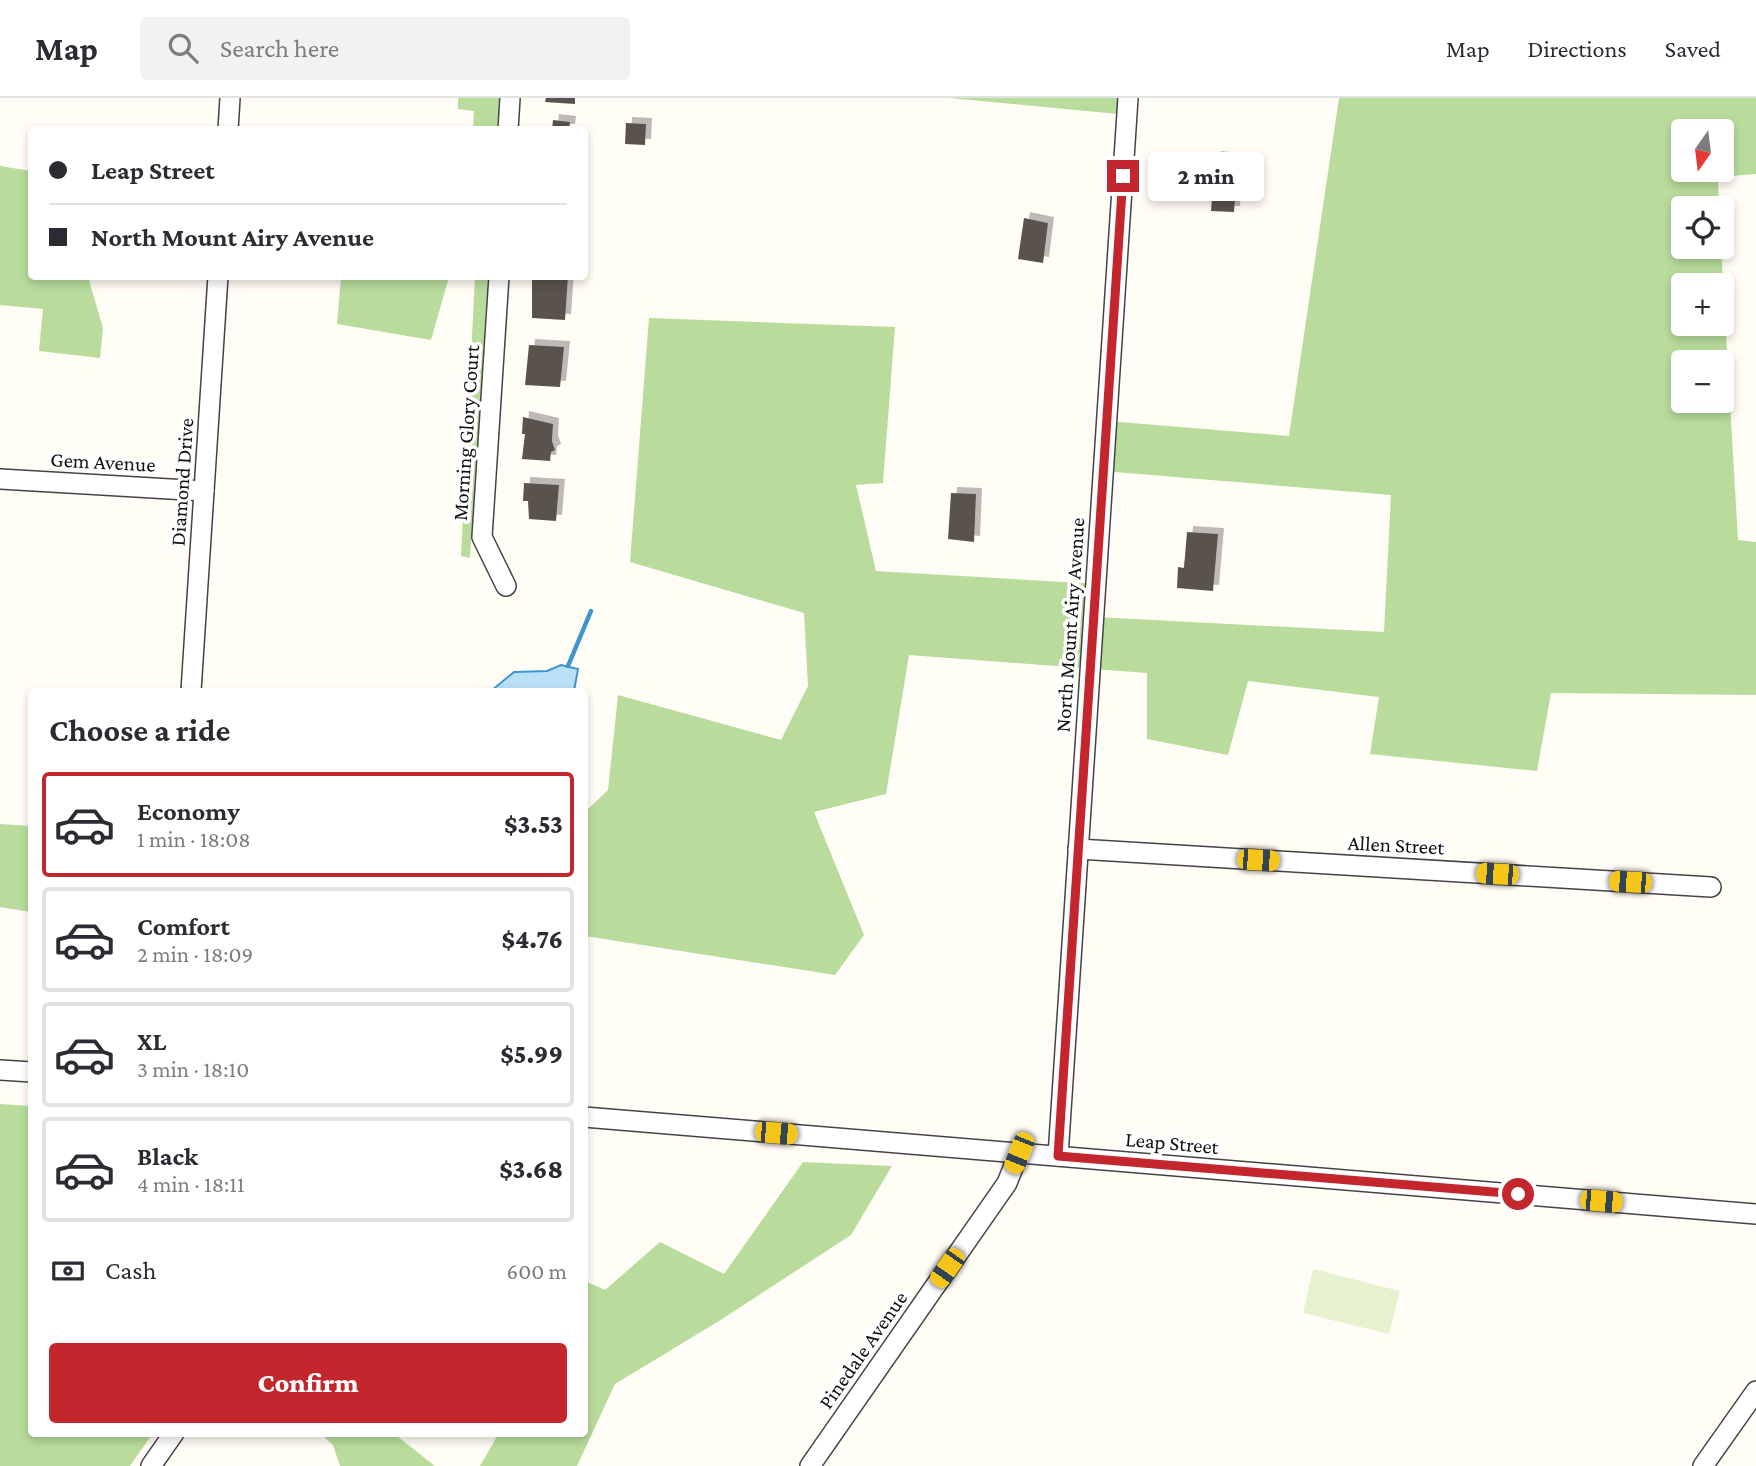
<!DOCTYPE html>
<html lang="en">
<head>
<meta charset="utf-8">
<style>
	:root { --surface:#fff; --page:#f2f2f3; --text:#2b2b33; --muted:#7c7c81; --line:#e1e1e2; --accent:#c4262e }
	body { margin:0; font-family:"Crimson Pro",serif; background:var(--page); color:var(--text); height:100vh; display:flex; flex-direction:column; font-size:26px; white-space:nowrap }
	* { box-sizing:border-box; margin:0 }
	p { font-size:23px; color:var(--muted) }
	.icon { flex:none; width:38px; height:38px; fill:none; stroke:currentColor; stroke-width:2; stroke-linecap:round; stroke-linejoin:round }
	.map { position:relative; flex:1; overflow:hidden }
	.details { position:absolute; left:28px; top:590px; width:560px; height:749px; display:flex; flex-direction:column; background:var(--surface); border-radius:7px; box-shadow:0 4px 10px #0003 }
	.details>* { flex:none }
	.guide { position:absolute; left:28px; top:28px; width:560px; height:154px; border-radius:7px; box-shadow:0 4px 10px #0003; display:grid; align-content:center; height:154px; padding:0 21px; background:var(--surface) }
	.needle { width:46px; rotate:194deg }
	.tools { position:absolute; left:1671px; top:21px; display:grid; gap:14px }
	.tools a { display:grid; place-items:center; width:63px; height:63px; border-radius:7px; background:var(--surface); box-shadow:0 4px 10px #0003; font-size:35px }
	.end { position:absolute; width:32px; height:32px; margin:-16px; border:9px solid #c4262e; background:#fff; box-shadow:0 0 0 4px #fff }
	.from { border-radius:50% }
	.bubble { position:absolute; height:49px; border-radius:7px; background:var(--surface); box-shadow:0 4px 10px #0003; font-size:23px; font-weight:800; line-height:49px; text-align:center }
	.car { position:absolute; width:21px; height:42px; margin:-21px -10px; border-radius:9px; box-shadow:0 0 5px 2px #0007; background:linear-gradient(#f5c518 24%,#345 0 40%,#f5c518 0 76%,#345 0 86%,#f5c518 0) }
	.guide b { display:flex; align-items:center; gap:24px; height:66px; font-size:26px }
	.guide b+b { border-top:2px solid var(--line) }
	.guide i { width:18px; height:18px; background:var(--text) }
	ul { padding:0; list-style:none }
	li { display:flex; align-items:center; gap:21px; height:105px; margin:0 14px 10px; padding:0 7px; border:4px solid var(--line); border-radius:7px }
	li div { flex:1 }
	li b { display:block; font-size:26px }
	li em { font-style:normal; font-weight:800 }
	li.on { border-color:var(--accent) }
	li>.icon { width:63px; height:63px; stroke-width:1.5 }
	h2 { padding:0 21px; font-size:32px; line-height:84px }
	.pay { display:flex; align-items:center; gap:18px; height:77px; padding:0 21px; font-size:26px }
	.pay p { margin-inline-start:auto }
	.primary-button { display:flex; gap:14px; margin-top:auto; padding:14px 21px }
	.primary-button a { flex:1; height:80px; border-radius:7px; background:var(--accent); color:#fff; font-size:28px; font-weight:800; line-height:80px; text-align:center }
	header { display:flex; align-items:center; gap:42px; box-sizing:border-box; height:98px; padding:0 35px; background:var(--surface); border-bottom:2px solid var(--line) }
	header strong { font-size:33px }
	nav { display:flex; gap:38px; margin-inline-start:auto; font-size:24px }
	.search { width:490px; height:63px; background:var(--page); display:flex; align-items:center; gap:18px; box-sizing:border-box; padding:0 24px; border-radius:7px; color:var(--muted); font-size:26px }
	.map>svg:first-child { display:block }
	.forest { fill:#b9dc9c; fill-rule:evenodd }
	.pitch { fill:#e6f2cf }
	.water { fill:#b9e0f7; stroke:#3f96cf; stroke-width:2 }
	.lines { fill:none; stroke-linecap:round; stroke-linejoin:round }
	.stream { stroke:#3f96cf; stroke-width:4.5 }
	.building { fill:#5a524d; filter:url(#shadow) }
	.street-casing { stroke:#444; stroke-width:22 }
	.street { stroke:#fff; stroke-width:19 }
	.route { stroke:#c4262e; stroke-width:9 }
	.labels { text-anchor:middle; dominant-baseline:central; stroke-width:7; stroke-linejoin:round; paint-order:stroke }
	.street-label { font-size:21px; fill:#111; stroke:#fff }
</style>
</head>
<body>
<header>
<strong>Map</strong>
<div class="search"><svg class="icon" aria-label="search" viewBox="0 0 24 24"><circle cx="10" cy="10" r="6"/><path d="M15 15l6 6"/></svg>Search here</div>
<nav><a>Map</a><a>Directions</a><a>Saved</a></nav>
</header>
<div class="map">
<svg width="1756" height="1368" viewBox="0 0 1756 1368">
	<defs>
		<filter id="shadow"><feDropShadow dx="6" dy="-6" stdDeviation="0" flood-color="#0004"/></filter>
	</defs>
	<rect width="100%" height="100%" fill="#fffdf5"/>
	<!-- forest -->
	<g class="forest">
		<path d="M 458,0 L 499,0 L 497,31 L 473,31 L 474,13 L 458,11 Z"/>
		<path d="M 949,0 L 1129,0 L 1128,17 Z"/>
		<path d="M 1339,0 L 1756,0 L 1756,76 L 1718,79 L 1719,110 L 1684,110 L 1684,149 L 1721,149 L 1738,442 L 1756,444 L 1756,597 L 1551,595 L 1537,673 L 1370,656 L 1379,599 L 1248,583 L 1228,657 L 1147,641 L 1147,575 L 909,557 L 886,696 L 814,714 L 864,837 L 835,877 L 585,838 L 584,715 L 608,692 L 618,597 L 781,642 L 808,588 L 804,515 L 630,464 L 649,220 L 895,229 L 883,385 L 856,387 L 876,473 L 1098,486 L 1096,519 L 1384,534 L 1391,397 L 1103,373 L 1107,323 L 1289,338 ZM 1684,33 L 1722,33 L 1722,72 L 1684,72 ZM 1684,187 L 1722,187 L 1722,226 L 1684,226 ZM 1684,264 L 1722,264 L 1722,303 L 1684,303 Z"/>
		<path d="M 0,68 L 31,73 L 32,178 L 88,179 L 103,230 L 100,260 L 39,253 L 43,211 L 0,207 Z"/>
		<path d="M 341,179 L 449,179 L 431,242 L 337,226 Z"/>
		<path d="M 475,179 L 488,179 L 470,460 L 461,458 Z"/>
		<path d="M 0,726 L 31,728 L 31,814 L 0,809 Z"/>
		<path d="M 0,1006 L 31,1008 L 32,1335 L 153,1335 L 130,1368 L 0,1368 Z"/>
		<path d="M 803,1064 L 892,1068 L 851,1137 L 719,1223 L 615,1286 L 577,1368 L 480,1368 L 499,1335 L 584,1335 L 585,1183 L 605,1192 L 660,1144 L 724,1176 Z"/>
		<path d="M 320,1335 L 393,1335 L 435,1368 L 340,1368 L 333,1347 Z"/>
	</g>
	<!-- pitch -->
	<path class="pitch" d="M 1313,1171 L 1400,1193 L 1389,1236 L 1303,1215 Z"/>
	<!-- water -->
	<path class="water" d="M 561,567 L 578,571 L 574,593 L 491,593 L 514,574 L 547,573 Z"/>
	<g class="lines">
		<!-- stream -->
		<path class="stream" d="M 568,568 L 591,513"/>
	</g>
	<!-- building -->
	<g class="building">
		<path d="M 546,0 L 575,0 L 575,6 L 545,4 Z"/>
		<path d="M 553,22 L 570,24 L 569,32 L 552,32 Z"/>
		<path d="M 626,25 L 646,26 L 645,47 L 625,46 Z"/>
		<path d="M 1215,59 L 1238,62 L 1234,114 L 1211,113 Z"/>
		<path d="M 1024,120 L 1048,125 L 1043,165 L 1018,161 Z"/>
		<path d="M 532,178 L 568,178 L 565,222 L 532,220 Z"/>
		<path d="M 529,247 L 564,249 L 560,289 L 525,287 Z"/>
		<path d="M 523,319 L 553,326 L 552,343 L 555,352 L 551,354 L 550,363 L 522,361 L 525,336 L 522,336 Z"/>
		<path d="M 524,385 L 559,387 L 556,423 L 529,421 L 528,403 L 523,403 Z"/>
		<path d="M 951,395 L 976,396 L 974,444 L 948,441 Z"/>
		<path d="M 1187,434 L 1218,436 L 1213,493 L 1177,490 L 1178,469 L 1184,470 Z"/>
	</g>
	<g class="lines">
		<defs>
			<g id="street">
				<path d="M 228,32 L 230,0"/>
				<path d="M 508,32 L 510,0"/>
				<path d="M 499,178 L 482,439 L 506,488"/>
				<path d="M 0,381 L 204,393"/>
				<path d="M 191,593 L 218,178"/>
				<path d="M 1078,751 L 1711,789"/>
				<path d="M 0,972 L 32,974"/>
				<path d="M 584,1019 L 1756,1116"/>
				<path d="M 1058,1058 L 1128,0"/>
				<path d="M 151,1368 L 174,1335"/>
				<path d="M 810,1368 L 1007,1085 L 1019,1055"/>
				<path d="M 1703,1368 L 1756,1293"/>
			</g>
		</defs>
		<!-- street casing -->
		<use href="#street" class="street-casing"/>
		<!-- street -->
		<use href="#street" class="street"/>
	</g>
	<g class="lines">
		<!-- route -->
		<path class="route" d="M 1123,78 L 1058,1058 L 1518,1096"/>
	</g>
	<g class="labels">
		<!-- street labels -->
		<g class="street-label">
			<text transform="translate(466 335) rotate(-86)">Morning Glory Court</text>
			<text transform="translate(103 364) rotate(3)">Gem Avenue</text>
			<text transform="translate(182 384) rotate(-86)">Diamond Drive</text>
			<text transform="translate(1070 527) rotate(-86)">North Mount Airy Avenue</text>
			<text transform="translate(1396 747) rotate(3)">Allen Street</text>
			<text transform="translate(1172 1045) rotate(5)">Leap Street</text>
			<text transform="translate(863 1252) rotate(-55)">Pinedale Avenue</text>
		</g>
	</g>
</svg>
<div class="tools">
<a><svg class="needle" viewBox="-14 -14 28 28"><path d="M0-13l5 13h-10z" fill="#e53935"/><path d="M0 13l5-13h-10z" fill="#7c7c81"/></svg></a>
<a><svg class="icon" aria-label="locate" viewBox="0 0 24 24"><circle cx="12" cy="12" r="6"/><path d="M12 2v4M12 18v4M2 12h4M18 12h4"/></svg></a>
<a>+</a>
<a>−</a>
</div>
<i class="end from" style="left:1518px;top:1096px"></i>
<i class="end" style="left:1123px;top:78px"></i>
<div class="bubble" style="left:1148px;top:54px;width:116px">2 min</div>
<i class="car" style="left:1258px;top:762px;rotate:93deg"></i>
<i class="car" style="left:1497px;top:776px;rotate:273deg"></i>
<i class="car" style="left:1630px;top:784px;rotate:273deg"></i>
<i class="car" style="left:776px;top:1035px;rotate:95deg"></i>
<i class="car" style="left:1019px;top:1055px;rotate:202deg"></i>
<i class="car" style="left:1601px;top:1103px;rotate:95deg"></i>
<i class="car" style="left:947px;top:1170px;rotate:215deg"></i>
<div class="guide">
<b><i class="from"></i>Leap Street</b>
<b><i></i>North Mount Airy Avenue</b>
</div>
<section class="details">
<h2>Choose a ride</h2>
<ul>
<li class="on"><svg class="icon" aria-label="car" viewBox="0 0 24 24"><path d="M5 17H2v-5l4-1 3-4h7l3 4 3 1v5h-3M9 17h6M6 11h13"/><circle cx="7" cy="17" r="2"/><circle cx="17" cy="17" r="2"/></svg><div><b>Economy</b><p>1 min · 18:08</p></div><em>$3.53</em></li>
<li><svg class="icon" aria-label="car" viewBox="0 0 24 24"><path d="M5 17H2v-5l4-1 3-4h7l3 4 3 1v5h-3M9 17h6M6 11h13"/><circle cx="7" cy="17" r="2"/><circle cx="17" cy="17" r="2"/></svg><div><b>Comfort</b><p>2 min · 18:09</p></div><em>$4.76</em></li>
<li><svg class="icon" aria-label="car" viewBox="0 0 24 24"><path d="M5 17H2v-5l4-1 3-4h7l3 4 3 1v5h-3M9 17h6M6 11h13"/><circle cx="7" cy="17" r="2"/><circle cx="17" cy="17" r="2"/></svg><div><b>XL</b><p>3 min · 18:10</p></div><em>$5.99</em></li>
<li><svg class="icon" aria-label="car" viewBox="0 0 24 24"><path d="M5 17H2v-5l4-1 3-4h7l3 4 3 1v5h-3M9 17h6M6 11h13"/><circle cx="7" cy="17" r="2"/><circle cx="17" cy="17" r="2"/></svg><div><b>Black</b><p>4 min · 18:11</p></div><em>$3.68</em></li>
</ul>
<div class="pay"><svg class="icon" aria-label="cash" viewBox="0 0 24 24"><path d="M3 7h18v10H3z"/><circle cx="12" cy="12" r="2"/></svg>Cash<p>600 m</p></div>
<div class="primary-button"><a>Confirm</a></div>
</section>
</div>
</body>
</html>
